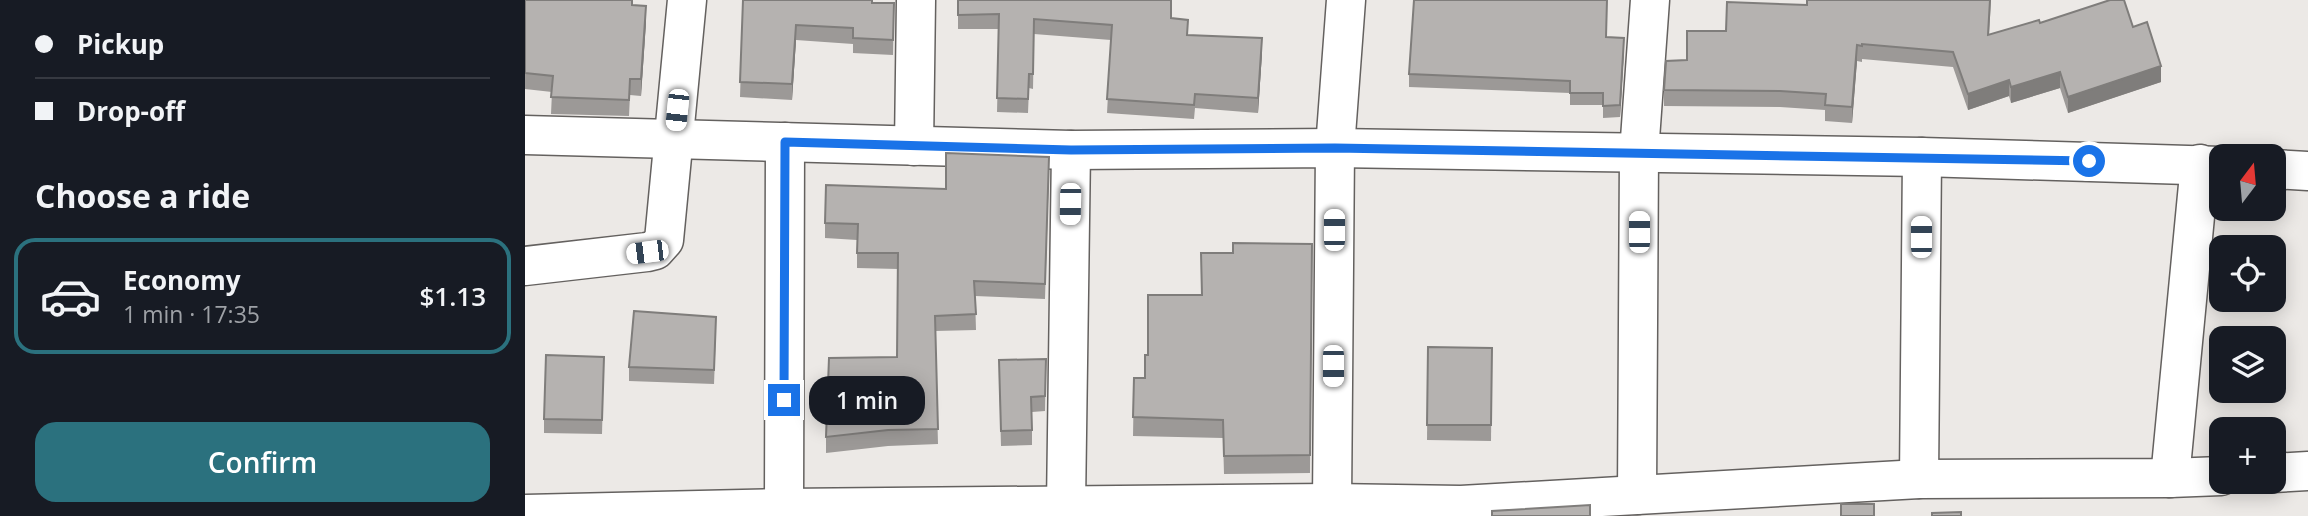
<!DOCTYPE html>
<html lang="en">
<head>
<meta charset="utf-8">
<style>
	:root { --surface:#171b24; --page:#242831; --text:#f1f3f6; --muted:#9ea1a6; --line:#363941; --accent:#2b717e }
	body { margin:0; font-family:"Open Sans",sans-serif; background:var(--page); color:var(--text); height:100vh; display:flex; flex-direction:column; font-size:26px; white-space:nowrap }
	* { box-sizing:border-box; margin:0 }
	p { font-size:23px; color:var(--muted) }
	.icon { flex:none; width:38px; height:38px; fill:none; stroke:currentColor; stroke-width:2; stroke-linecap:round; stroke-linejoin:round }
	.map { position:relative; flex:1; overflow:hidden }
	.sheet { display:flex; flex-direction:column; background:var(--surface); width:525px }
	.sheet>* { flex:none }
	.top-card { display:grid; align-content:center; height:154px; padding:0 35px; background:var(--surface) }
	.needle { width:46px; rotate:16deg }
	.buttons { position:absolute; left:1684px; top:144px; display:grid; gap:14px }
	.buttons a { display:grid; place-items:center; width:77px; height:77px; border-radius:14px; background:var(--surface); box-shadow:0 4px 18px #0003; font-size:35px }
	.end { position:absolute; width:32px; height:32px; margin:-16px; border:9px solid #1a73e8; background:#fff; box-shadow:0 0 0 4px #fff }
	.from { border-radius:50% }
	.bubble { position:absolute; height:49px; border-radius:21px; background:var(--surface); box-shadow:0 4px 18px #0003; font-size:23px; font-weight:600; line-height:49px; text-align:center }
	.car { position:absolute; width:21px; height:42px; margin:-21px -10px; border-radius:9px; box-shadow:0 0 5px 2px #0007; background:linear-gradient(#fff 24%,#345 0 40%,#fff 0 76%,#345 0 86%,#fff 0) }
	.top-card b { display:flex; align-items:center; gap:24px; height:66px; font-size:26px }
	.top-card b+b { border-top:2px solid var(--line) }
	.top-card i { width:18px; height:18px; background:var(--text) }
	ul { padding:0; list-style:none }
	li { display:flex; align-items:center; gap:21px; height:116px; margin:0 14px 10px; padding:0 21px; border:4px solid transparent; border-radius:21px }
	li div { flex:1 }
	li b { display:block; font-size:26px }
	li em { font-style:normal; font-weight:600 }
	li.on { border-color:var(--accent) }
	li>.icon { width:63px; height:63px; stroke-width:1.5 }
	h2 { padding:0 35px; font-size:32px; line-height:84px }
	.button { display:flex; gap:14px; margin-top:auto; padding:14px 35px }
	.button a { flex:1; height:80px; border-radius:21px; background:var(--accent); color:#fff; font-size:28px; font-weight:600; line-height:80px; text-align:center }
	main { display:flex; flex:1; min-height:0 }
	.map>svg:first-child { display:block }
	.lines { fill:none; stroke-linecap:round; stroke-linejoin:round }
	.minor-casing { stroke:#64615f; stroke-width:41 }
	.minor { stroke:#fff; stroke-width:38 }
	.wall { fill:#9c9997 }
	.shaded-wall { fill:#7f7d7b }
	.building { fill:#b5b2b0; stroke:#7f7d7b; stroke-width:2 }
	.route { stroke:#1a73e8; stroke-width:9 }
</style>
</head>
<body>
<main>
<section class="sheet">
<div class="top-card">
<b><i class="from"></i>Pickup</b>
<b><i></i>Drop-off</b>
</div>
<h2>Choose a ride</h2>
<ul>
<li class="on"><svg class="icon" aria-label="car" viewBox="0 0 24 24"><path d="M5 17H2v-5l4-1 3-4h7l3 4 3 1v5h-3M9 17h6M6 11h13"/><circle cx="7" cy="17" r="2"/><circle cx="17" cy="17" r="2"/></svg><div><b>Economy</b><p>1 min · 17:35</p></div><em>$1.13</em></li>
</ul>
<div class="button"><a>Confirm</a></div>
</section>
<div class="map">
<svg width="1783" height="516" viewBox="0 0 1783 516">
	<rect width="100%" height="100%" fill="#ece9e6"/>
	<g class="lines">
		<defs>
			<g id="minor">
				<path d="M 0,135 L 546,150 L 810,148 L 1397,157 L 1696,166"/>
				<path d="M 389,146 L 391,0"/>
				<path d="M 1748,169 L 1783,171"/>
				<path d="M 0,266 L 122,252 L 130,250 L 139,240 L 162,0"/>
				<path d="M 1748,473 L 1783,471"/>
				<path d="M 1645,478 L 1675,164"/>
				<path d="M 1394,479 L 1397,157"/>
				<path d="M 1112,495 L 1114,153 L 1125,0"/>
				<path d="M 807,503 L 810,148 L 821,0"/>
				<path d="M 541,505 L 546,150"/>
				<path d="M 259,508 L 260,142"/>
				<path d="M 0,514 L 259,508 L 807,503 L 936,505 L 1394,479 L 1645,478 L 1696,476"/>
			</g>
		</defs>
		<!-- minor casing -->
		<use href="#minor" class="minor-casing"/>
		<!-- minor -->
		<use href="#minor" class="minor"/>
	</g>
	<!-- wall -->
	<g class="wall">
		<path d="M 0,0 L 108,5 L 121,22 L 116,96 L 105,95 L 104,116 L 26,114 L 27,92 L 0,89 Z"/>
		<path d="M 218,0 L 347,0 L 347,3 L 369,3 L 368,55 L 328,53 L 328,44 L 271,40 L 267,100 L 215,97 Z"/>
		<path d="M 433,0 L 646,18 L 663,35 L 737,53 L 733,113 L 670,108 L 669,119 L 582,113 L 586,40 L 509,34 L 508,89 L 504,88 L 503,113 L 472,112 L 474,29 L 433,29 Z"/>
		<path d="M 1466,0 L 1464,35 L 1515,23 L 1608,27 L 1636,82 L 1543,113 L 1535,88 L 1486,103 L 1484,96 L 1443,110 L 1428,67 L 1337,59 L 1337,62 L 1332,61 L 1327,123 L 1300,121 L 1300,110 L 1255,107 L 1139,106 L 1139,90 L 1162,60 L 1201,31 L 1282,5 Z"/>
		<path d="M 1081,37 L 1099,50 L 1095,117 L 1078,118 L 1078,105 L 1045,105 L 1045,93 L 884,87 L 884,74 Z"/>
		<path d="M 524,172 L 520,299 L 450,296 L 451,330 L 410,331 L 413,444 L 363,446 L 301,453 L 301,437 L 372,357 L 373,269 L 332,268 L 332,240 L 300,238 L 300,223 Z"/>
		<path d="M 787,244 L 785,473 L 699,474 L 698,438 L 608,436 L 609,378 L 620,378 L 623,355 L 677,295 L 708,253 Z"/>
		<path d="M 191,330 L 189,384 L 104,381 L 104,367 Z"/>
		<path d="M 903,347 L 967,348 L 966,441 L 902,440 Z"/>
		<path d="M 79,357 L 77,434 L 19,433 L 19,419 Z"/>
		<path d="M 521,359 L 520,411 L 507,412 L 507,445 L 476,446 L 474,375 Z"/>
	</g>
	<!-- shaded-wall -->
	<g class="shaded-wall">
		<path d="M 121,6 L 121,22 L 116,96 L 116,79 Z"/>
		<path d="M 271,25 L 271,40 L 267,100 L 267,84 Z"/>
		<path d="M 737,38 L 737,53 L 733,113 L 733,98 Z"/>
		<path d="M 1099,38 L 1099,50 L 1095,117 L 1095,105 Z"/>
		<path d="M 1332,45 L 1332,61 L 1327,123 L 1327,107 Z"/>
		<path d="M 1636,66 L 1636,82 L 1543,113 L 1543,97 Z"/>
		<path d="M 1535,72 L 1535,88 L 1486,103 L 1486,87 Z"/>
		<path d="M 1484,80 L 1484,96 L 1443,110 L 1443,94 Z"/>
	</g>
	<!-- building -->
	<g class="building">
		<path d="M 0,0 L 107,0 L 107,5 L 121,6 L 116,79 L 105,79 L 104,100 L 26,97 L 28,76 L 0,73 Z"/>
		<path d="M 218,0 L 347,0 L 347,3 L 369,3 L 368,40 L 328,38 L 328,28 L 271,25 L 267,84 L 215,82 Z"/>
		<path d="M 433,0 L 646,0 L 646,18 L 663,20 L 662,35 L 737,38 L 733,98 L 670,94 L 669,105 L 582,99 L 587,25 L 509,19 L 508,74 L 504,74 L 503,99 L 472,98 L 474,14 L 433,15 Z"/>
		<path d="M 889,0 L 1082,0 L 1081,37 L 1099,38 L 1095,105 L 1078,106 L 1078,93 L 1045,93 L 1045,81 L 884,74 Z"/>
		<path d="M 1282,0 L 1465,0 L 1463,35 L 1514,20 L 1515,23 L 1585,0 L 1599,0 L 1608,27 L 1622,22 L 1636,66 L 1543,97 L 1535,72 L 1486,87 L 1484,80 L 1443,94 L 1428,52 L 1337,44 L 1337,46 L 1332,45 L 1327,107 L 1300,105 L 1301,94 L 1255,91 L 1139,90 L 1141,61 L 1162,60 L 1162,31 L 1201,31 L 1202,2 L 1282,5 Z"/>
		<path d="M 421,153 L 524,157 L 520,284 L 449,281 L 451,314 L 410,316 L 413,429 L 363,430 L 301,437 L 304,358 L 372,357 L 373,253 L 332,253 L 333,224 L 300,223 L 301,185 L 421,189 Z"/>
		<path d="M 708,243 L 787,244 L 785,455 L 699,456 L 698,420 L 608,417 L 609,378 L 620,378 L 620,355 L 623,355 L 623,295 L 677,295 L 676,253 L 708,253 Z"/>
		<path d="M 109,311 L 191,317 L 189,370 L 104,367 Z"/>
		<path d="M 903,347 L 967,348 L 966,425 L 902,425 Z"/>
		<path d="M 21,355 L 79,357 L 77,420 L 19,419 Z"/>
		<path d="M 521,359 L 520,396 L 506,397 L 507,430 L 476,431 L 474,360 Z"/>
		<rect x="1316" y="504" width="33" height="12"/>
		<path d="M 1065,505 L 1065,516 L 967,516 L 967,511 Z"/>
		<path d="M 1436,512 L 1436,516 L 1407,516 L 1407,513 Z"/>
	</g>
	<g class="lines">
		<!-- route -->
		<path class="route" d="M 259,400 L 260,142 L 546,150 L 810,148 L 1564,161"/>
	</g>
</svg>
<div class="buttons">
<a><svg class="needle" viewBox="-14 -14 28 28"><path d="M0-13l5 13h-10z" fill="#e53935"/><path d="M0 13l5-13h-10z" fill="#9ea1a6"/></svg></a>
<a><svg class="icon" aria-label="locate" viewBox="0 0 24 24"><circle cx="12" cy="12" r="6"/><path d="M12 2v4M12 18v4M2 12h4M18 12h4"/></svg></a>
<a><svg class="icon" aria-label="layers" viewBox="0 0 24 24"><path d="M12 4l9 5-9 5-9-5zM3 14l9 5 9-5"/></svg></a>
<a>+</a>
</div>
<i class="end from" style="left:1564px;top:161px"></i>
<i class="end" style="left:259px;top:400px"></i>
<div class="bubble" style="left:284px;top:376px;width:116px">1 min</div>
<i class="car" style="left:152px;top:110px;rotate:186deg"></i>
<i class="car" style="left:545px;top:204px;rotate:181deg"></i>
<i class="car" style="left:809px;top:230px;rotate:0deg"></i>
<i class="car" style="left:1114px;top:232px;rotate:0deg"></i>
<i class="car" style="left:1396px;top:237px;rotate:0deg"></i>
<i class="car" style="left:122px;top:252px;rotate:263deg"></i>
<i class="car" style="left:808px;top:366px;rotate:180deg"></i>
</div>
</main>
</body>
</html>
